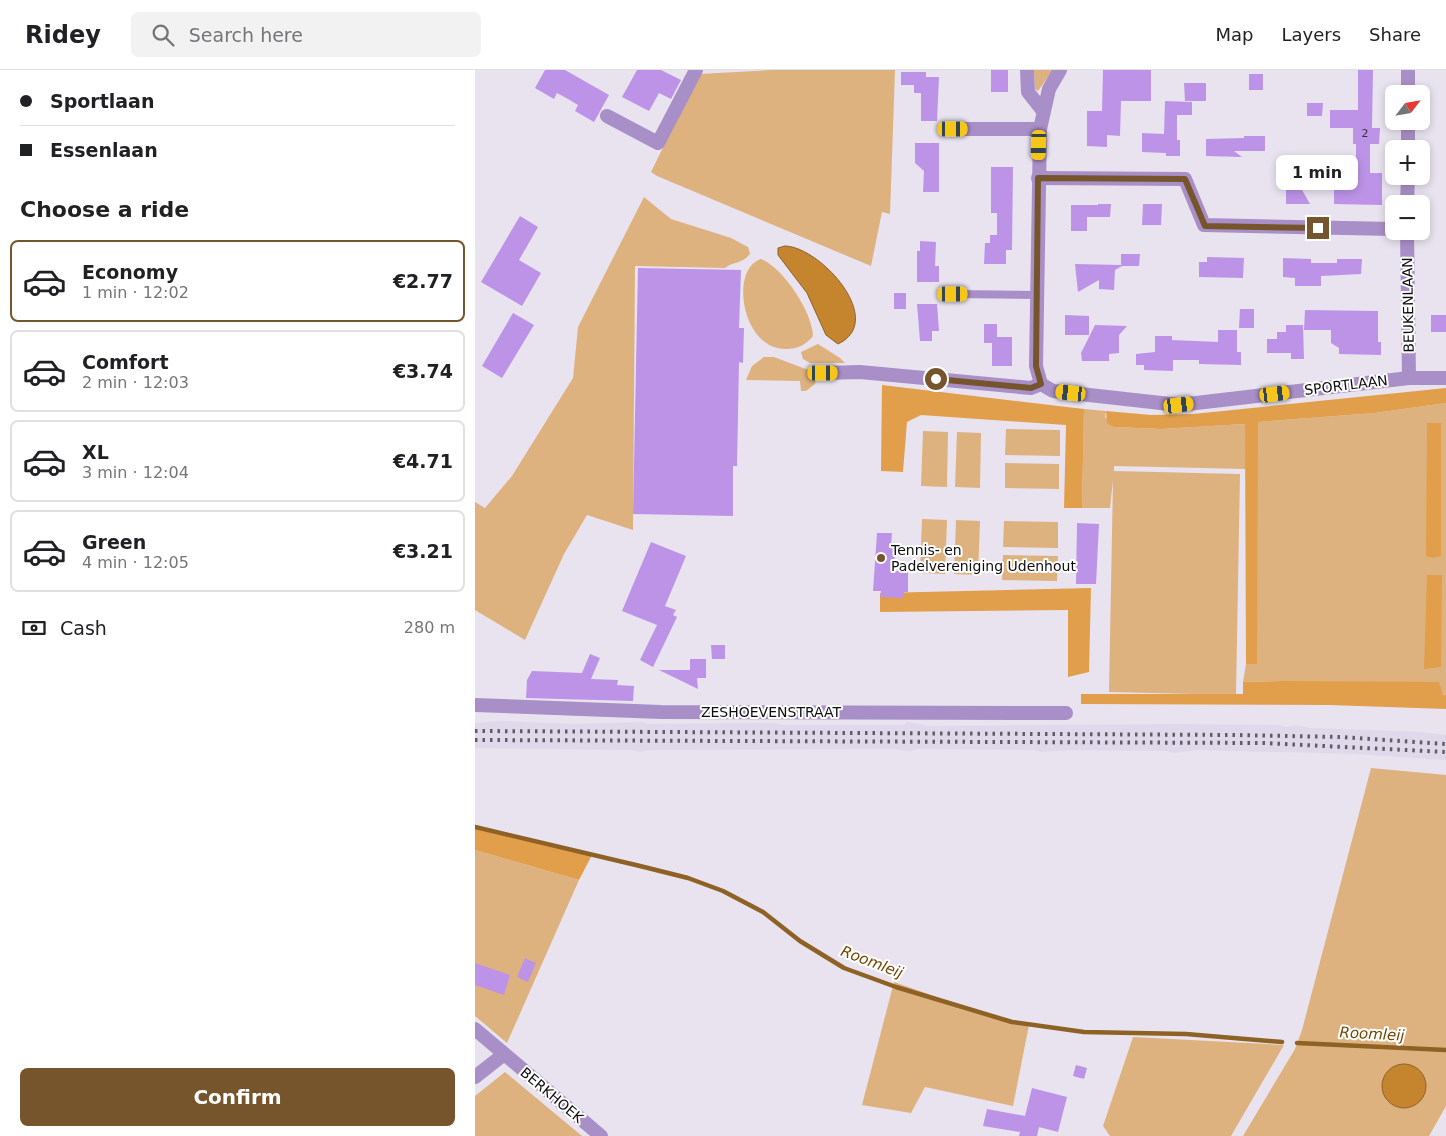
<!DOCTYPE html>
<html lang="en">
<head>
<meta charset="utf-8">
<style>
	:root { --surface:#fff; --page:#f2f2f2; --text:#202124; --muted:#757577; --line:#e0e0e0; --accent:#77552c }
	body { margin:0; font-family:"DejaVu Sans",sans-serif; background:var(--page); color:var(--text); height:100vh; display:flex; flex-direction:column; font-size:19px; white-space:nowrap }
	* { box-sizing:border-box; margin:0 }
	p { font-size:16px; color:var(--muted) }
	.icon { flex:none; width:28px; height:28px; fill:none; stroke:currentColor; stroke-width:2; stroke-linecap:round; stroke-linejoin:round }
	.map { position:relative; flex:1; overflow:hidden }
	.details { display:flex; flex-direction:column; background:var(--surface); width:475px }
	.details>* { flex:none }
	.banner { display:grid; align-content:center; height:110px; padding:0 20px; background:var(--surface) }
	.needle { width:32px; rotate:59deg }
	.fabs { position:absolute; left:910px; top:15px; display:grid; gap:10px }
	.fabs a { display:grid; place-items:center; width:45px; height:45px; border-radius:8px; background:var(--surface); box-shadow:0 2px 8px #0003; font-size:25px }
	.end { position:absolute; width:22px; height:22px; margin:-11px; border:6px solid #77552c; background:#fff; box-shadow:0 0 0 2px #fff }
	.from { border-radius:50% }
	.bubble { position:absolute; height:35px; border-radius:8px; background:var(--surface); box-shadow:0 2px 8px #0003; font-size:16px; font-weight:700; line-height:35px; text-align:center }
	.car { position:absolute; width:15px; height:30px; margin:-15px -8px; border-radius:6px; box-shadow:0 0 4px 1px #0007; background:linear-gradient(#f5c518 24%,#345 0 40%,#f5c518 0 76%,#345 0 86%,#f5c518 0) }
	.banner b { display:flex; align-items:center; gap:18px; height:48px; font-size:19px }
	.banner b+b { border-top:1px solid var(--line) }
	.banner i { width:12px; height:12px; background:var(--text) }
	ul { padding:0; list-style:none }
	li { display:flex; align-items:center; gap:15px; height:82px; margin:0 10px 8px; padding:0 10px; border:2px solid var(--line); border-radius:8px }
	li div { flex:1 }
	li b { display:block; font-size:19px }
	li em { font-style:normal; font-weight:700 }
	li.on { border-color:var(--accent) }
	li>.icon { width:45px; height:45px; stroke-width:1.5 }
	h2 { padding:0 20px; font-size:22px; line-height:60px }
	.pay { display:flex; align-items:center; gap:12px; height:55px; padding:0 20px; font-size:19px }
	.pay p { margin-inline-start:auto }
	.primary-button { display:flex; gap:10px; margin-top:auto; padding:10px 20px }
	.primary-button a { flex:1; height:58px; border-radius:8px; background:var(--accent); color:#fff; font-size:20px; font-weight:700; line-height:58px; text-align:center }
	header { display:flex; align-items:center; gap:30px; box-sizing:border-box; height:70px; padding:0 25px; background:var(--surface); border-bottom:1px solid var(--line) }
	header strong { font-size:24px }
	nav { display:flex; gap:28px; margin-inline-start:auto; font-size:18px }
	.search { width:350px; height:45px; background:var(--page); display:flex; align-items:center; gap:12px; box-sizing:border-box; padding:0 18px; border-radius:8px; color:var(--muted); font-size:19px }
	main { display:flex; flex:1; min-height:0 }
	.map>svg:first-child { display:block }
	.built { fill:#e0d8eb }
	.green { fill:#deb27f; fill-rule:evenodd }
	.forest { fill:#e19f4b }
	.water { fill:#c5852e; stroke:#8e6125 }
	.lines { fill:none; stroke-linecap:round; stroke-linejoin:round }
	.stream { stroke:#8e6125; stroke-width:4.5 }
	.building { fill:#bc93e7 }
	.service { stroke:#a98fc7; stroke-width:8 }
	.minor { stroke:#a98fc7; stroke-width:14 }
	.rail { stroke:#605d64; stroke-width:4; stroke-dasharray:2.5 5; stroke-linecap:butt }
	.route { stroke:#77552c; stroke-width:6 }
	.poi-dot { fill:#77552c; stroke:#fff; stroke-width:2 }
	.labels { text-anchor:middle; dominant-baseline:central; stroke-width:4; stroke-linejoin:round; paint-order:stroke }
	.number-label { font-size:11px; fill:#392e45 }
	.street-label { font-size:14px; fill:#0d0c0f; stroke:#fff }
	.poi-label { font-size:14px; fill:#0d0c0f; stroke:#fff; text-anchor:start }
	.water-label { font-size:15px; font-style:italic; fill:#704500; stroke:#fff }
</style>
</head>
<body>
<header>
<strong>Ridey</strong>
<div class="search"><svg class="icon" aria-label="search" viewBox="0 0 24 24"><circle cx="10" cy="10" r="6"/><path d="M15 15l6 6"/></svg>Search here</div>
<nav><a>Map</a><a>Layers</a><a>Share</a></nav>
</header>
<main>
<section class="details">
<div class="banner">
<b><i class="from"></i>Sportlaan</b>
<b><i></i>Essenlaan</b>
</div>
<h2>Choose a ride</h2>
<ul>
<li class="on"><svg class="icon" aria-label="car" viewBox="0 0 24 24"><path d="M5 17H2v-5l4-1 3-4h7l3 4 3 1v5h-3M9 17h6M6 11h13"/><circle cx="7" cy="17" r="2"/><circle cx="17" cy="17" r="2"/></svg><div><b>Economy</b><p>1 min · 12:02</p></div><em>€2.77</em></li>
<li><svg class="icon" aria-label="car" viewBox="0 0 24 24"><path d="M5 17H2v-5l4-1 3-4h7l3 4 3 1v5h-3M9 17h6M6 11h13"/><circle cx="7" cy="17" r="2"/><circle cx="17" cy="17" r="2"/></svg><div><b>Comfort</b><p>2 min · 12:03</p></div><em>€3.74</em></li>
<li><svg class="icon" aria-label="car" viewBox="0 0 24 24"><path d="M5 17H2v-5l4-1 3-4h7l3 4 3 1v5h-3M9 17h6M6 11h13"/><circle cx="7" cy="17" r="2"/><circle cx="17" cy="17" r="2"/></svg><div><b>XL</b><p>3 min · 12:04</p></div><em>€4.71</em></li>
<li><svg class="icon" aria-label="car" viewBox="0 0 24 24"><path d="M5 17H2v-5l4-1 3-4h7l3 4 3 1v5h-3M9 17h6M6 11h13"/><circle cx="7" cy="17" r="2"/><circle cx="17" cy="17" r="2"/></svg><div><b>Green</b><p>4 min · 12:05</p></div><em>€3.21</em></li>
</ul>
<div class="pay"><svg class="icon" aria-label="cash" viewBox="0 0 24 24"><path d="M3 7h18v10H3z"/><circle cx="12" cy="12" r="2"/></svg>Cash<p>280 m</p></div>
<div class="primary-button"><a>Confirm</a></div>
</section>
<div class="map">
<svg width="971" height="1066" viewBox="0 0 971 1066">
	<rect width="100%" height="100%" fill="#e8e3ef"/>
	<!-- built -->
	<path class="built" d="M 25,651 L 99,654 L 168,652 L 173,654 L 298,653 L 308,655 L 429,655 L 432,652 L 453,656 L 703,654 L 803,655 L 812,657 L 821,655 L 835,658 L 947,662 L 971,665 L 971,690 L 880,684 L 721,680 L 699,683 L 691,681 L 594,680 L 566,682 L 559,680 L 442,679 L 435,681 L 420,679 L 176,680 L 165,682 L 157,680 L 0,678 L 0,653 Z"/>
	<!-- green -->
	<g class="green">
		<path d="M 297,0 L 420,0 L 415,144 L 407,142 L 396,196 L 182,106 L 176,102 L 224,4 Z"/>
		<path d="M 559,0 L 578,0 L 563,21 L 560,19 Z"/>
		<path d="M 169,127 L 196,149 L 256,168 L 273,177 L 275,184 C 267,194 259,191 250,198 L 160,196 L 158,460 L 112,445 L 89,484 L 50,570 L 0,540 L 0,432 L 10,438 L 37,406 L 98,308 L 103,257 Z"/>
		<path d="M 286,189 C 308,197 338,243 338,266 C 331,275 322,279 311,279 C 267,280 254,199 286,189 Z"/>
		<path d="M 343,274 L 365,288 L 370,293 L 335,293 L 328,289 L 326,282 Z"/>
		<path d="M 289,287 L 299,287 L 336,301 L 341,309 L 340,314 L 331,321 L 326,321 L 325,311 L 271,310 L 277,296 Z"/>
		<path d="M 971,333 L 971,625 L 806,611 L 768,612 L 771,594 L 782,594 L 782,352 L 900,343 Z"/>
		<path d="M 609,339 L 631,341 L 630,347 L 639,357 L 686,359 L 770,354 L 771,399 L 639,396 L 639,401 L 765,404 L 761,625 L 634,622 L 638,410 L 635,438 L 607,438 Z"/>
		<path d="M 531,359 L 585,360 L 585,386 L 530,385 Z"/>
		<path d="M 448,361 L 473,362 L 472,417 L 446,416 Z"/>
		<path d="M 482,362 L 506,363 L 505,418 L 480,417 Z"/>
		<path d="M 530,393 L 584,394 L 584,419 L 530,418 Z"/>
		<path d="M 447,449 L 472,450 L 470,504 L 445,503 Z"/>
		<path d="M 481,450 L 505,451 L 503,505 L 479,504 Z"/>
		<path d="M 529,451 L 583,452 L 583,478 L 528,477 Z"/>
		<path d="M 528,485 L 583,486 L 582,511 L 527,510 Z"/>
		<path d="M 896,698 L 971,705 L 971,1036 L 954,1066 L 768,1066 L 820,979 L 827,960 ZM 930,994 L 941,998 L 945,1031 C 934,1040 921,1040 911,1030 Z"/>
		<path d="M 0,780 L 104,810 L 32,973 L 0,946 Z"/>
		<path d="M 419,912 L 496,939 L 554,955 L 538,1036 L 450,1017 L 436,1043 L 387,1035 Z"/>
		<path d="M 658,967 L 809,975 L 756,1066 L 635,1066 L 628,1056 Z"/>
		<path d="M 30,1002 L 107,1066 L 0,1066 L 0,1026 Z"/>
	</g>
	<!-- forest -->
	<g class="forest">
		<path d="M 407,315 L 609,339 L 607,438 L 589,438 L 591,355 L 446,345 L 432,352 L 428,402 L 406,401 Z"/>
		<path d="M 971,318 L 971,333 L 900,343 L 783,352 L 782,594 L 771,594 L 770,354 L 686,359 L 639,357 L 632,353 L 631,341 L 676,345 L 718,344 Z"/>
		<path d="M 952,353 L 966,353 L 966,486 L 958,488 L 951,486 Z"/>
		<path d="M 952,505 L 967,505 L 966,597 L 949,599 Z"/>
		<path d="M 616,518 L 614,602 L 593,607 L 593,540 L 405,542 L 405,523 Z"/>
		<path d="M 806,611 L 964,612 L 968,625 L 971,625 L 971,639 L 854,635 L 606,634 L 606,624 L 768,624 L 768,612 Z"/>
		<path d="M 0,756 L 117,785 L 104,810 L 0,780 Z"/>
	</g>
	<!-- water -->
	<g class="water">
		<path d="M 310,176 C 346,177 412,251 363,274 L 351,265 L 332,223 L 303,185 L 303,178 Z"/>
		<circle cx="929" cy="1016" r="22"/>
	</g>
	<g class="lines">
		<!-- stream -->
		<g class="stream">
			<path d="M 0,757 L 165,796 L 213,808 L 248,821 L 288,842 L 325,871 L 369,898 L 421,917 L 537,952 L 609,962 L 711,964 L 807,972"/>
			<path d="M 822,973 L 971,980"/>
		</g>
	</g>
	<!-- building -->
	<g class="building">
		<path d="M 70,0 L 90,0 L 134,25 L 119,52 L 100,41 L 103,35 L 93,29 L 82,23 L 79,29 L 60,18 Z"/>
		<path d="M 162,0 L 186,0 L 206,10 L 196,29 L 184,23 L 174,41 L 147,27 Z"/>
		<rect x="516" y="0" width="17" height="22"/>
		<path d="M 628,0 L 676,0 L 676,31 L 646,31 L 645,66 L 632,65 L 632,77 L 612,76 L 612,41 L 627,41 Z"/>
		<path d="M 883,0 L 898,0 L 897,58 L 905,58 L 904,74 L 895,74 L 895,103 L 907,103 L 907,135 L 859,134 L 859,118 L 881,118 L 881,74 L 878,74 L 878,58 L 855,58 L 855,40 L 883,40 Z"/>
		<path d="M 426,2 L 451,2 L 451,7 L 464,7 L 462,51 L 446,51 L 446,23 L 439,23 L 439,15 L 426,15 Z"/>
		<rect x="774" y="4" width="14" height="16"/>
		<path d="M 709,13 L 731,13 L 731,31 L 710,31 Z"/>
		<path d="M 690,31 L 717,32 L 717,45 L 702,45 L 702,70 L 705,70 L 705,86 L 691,86 L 691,83 L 667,82 L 667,63 L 689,64 Z"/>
		<path d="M 832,33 L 848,33 L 847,46 L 832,46 Z"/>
		<path d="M 769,66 L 790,66 L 790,81 L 759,81 L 767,87 L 731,86 L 731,69 L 769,68 Z"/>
		<path d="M 440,73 L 464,73 L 464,122 L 448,122 L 449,101 L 440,93 Z"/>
		<path d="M 516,97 L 538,97 L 537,180 L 531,180 L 531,194 L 509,194 L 510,173 L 515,173 L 515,165 L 522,165 L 522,143 L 516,143 Z"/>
		<path d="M 814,110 L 822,111 L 835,134 L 811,134 L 811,117 Z"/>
		<path d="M 623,134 L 636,134 L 635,147 L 612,147 L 612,161 L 596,161 L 596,135 L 623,135 Z"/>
		<path d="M 668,134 L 687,134 L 686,155 L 667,155 Z"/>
		<path d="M 45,146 L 63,157 L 44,190 L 66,203 L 47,236 L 6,212 Z"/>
		<path d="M 445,171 L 461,172 L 460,196 L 464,196 L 464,212 L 442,212 L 442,181 L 445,181 Z"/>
		<path d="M 646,184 L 665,184 L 664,196 L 647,196 L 640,200 L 639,220 L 624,219 L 624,210 L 603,222 L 600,194 L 646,195 Z"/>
		<path d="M 732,187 L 769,188 L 768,208 L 724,207 L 724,192 L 732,192 Z"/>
		<path d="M 808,188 L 836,189 L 836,193 L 862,193 L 862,189 L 887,189 L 886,204 L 846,206 L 846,216 L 820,216 L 820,208 L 808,207 Z"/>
		<path d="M 163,198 L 266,200 L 264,258 L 269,258 L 268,293 L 264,292 L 262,396 L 258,396 L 258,446 L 158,444 Z"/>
		<rect x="419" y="223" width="12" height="16"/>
		<path d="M 442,234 L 462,234 L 464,261 L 457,261 L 457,271 L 445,271 Z"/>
		<path d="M 765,239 L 779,239 L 779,258 L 764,258 Z"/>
		<path d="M 830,240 L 903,241 L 903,272 L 906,272 L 906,285 L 864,284 L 864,278 L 856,273 L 856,260 L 829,260 Z"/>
		<path d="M 38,243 L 59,255 L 27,308 L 7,296 Z"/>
		<path d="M 590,245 L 614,246 L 614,265 L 590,265 Z"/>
		<rect x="956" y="245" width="15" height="17"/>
		<path d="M 509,254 L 522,254 L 522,267 L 537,267 L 537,296 L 517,296 L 517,273 L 509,273 Z"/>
		<path d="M 620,255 L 652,256 L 644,265 L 644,283 L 634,284 L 634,291 L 607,291 L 606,283 Z"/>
		<path d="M 811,255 L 828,255 L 829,289 L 816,289 L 816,283 L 792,283 L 792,269 L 802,269 L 802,262 L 811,262 Z"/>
		<path d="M 743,260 L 762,260 L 762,282 L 766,282 L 766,295 L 724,294 L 724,290 L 698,290 L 698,301 L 669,300 L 669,295 L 661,295 L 661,284 L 680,282 L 680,266 L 697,266 L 697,270 L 743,272 Z"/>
		<path d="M 602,453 L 624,454 L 621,514 L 601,514 Z"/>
		<path d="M 402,463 L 417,463 L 416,475 L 420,475 L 419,501 L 433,501 L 433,522 L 429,522 L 429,528 L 405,527 L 406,521 L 398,521 Z"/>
		<path d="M 176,472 L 211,486 L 190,536 L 201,540 L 198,545 L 202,547 L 178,597 L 165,590 L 182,555 L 147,541 Z"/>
		<path d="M 236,575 L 250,575 L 250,589 L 237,589 Z"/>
		<path d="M 115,584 L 125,588 L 116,609 L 143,610 L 142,615 L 159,616 L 158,631 L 51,628 L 52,610 L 57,601 L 107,603 Z"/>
		<path d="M 215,589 L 231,589 L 231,608 L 222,608 L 223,619 L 184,600 L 215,600 Z"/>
		<path d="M 50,888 L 61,893 L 53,912 L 42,907 Z"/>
		<path d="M 0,893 L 35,905 L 29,925 L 0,915 Z"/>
		<path d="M 601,995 L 612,998 L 609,1009 L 598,1006 Z"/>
		<path d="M 557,1018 L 592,1027 L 583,1062 L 564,1057 L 562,1066 L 544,1066 L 545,1062 L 508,1056 L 512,1039 L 550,1046 Z"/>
	</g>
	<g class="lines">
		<!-- service -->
		<path class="service" d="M 478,224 L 561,225"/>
		<!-- minor -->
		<g class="minor">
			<path d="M 552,0 L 553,22 L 568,41"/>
			<path d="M 585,0 L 574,19 L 565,59 L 561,296 L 566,314 L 578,321 L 704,335 L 934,308 L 971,308"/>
			<path d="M 933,24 L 933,0"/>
			<path d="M 132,46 L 183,73 L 221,0"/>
			<path d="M 478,59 L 565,59"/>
			<path d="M 933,79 L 933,51"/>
			<path d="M 563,108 L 710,109 L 729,155 L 919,159"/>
			<path d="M 932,134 L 933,106"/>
			<path d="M 932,161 L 934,308"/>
			<path d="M 348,303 L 385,302 L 556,318 L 566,314"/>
			<path d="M 0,635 L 186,642 L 591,643"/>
			<path d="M 0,959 L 126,1066"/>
			<path d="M 0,1007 L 28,985"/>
		</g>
		<!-- rail -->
		<g class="rail">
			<path d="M 0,661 L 759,665 L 865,667 L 971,674"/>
			<path d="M 0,670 L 788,673 L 971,682"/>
		</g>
	</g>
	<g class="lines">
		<!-- route -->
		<path class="route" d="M 461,309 L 556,318 L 566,314 L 561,296 L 563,108 L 710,109 L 730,156 L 843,158"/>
	</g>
	<!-- markers -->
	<circle class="poi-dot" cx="406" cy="488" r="5"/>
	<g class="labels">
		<!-- number labels -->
		<g class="number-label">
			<text x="890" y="63">2</text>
		</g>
		<!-- street labels -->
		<g class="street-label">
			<text transform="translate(933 235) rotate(-91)">BEUKENLAAN</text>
			<text transform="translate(871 315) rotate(-7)">SPORTLAAN</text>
			<text x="296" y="642">ZESHOEVENSTRAAT</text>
			<text transform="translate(77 1025) rotate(40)">BERKHOEK</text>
		</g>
		<!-- poi labels -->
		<g class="poi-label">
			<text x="416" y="480">Tennis- en<tspan x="416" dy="16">Padelvereniging Udenhout</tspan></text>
		</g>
		<!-- water labels -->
		<g class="water-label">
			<text transform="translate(397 892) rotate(21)">Roomleij</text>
			<text transform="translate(897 964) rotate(3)">Roomleij</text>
		</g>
	</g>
</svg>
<div class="fabs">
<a><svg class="needle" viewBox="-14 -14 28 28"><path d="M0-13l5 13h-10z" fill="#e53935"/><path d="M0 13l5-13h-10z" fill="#757577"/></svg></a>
<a>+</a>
<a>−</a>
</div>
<i class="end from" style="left:461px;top:309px"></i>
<i class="end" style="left:843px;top:158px"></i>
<div class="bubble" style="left:801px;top:85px;width:82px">1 min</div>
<i class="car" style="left:478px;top:59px;rotate:90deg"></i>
<i class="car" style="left:564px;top:75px;rotate:182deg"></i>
<i class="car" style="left:478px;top:224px;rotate:90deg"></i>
<i class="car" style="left:348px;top:303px;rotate:90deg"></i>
<i class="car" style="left:596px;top:323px;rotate:276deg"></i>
<i class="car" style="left:800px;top:324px;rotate:83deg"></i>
<i class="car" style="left:704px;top:335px;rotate:83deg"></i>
</div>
</main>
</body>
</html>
